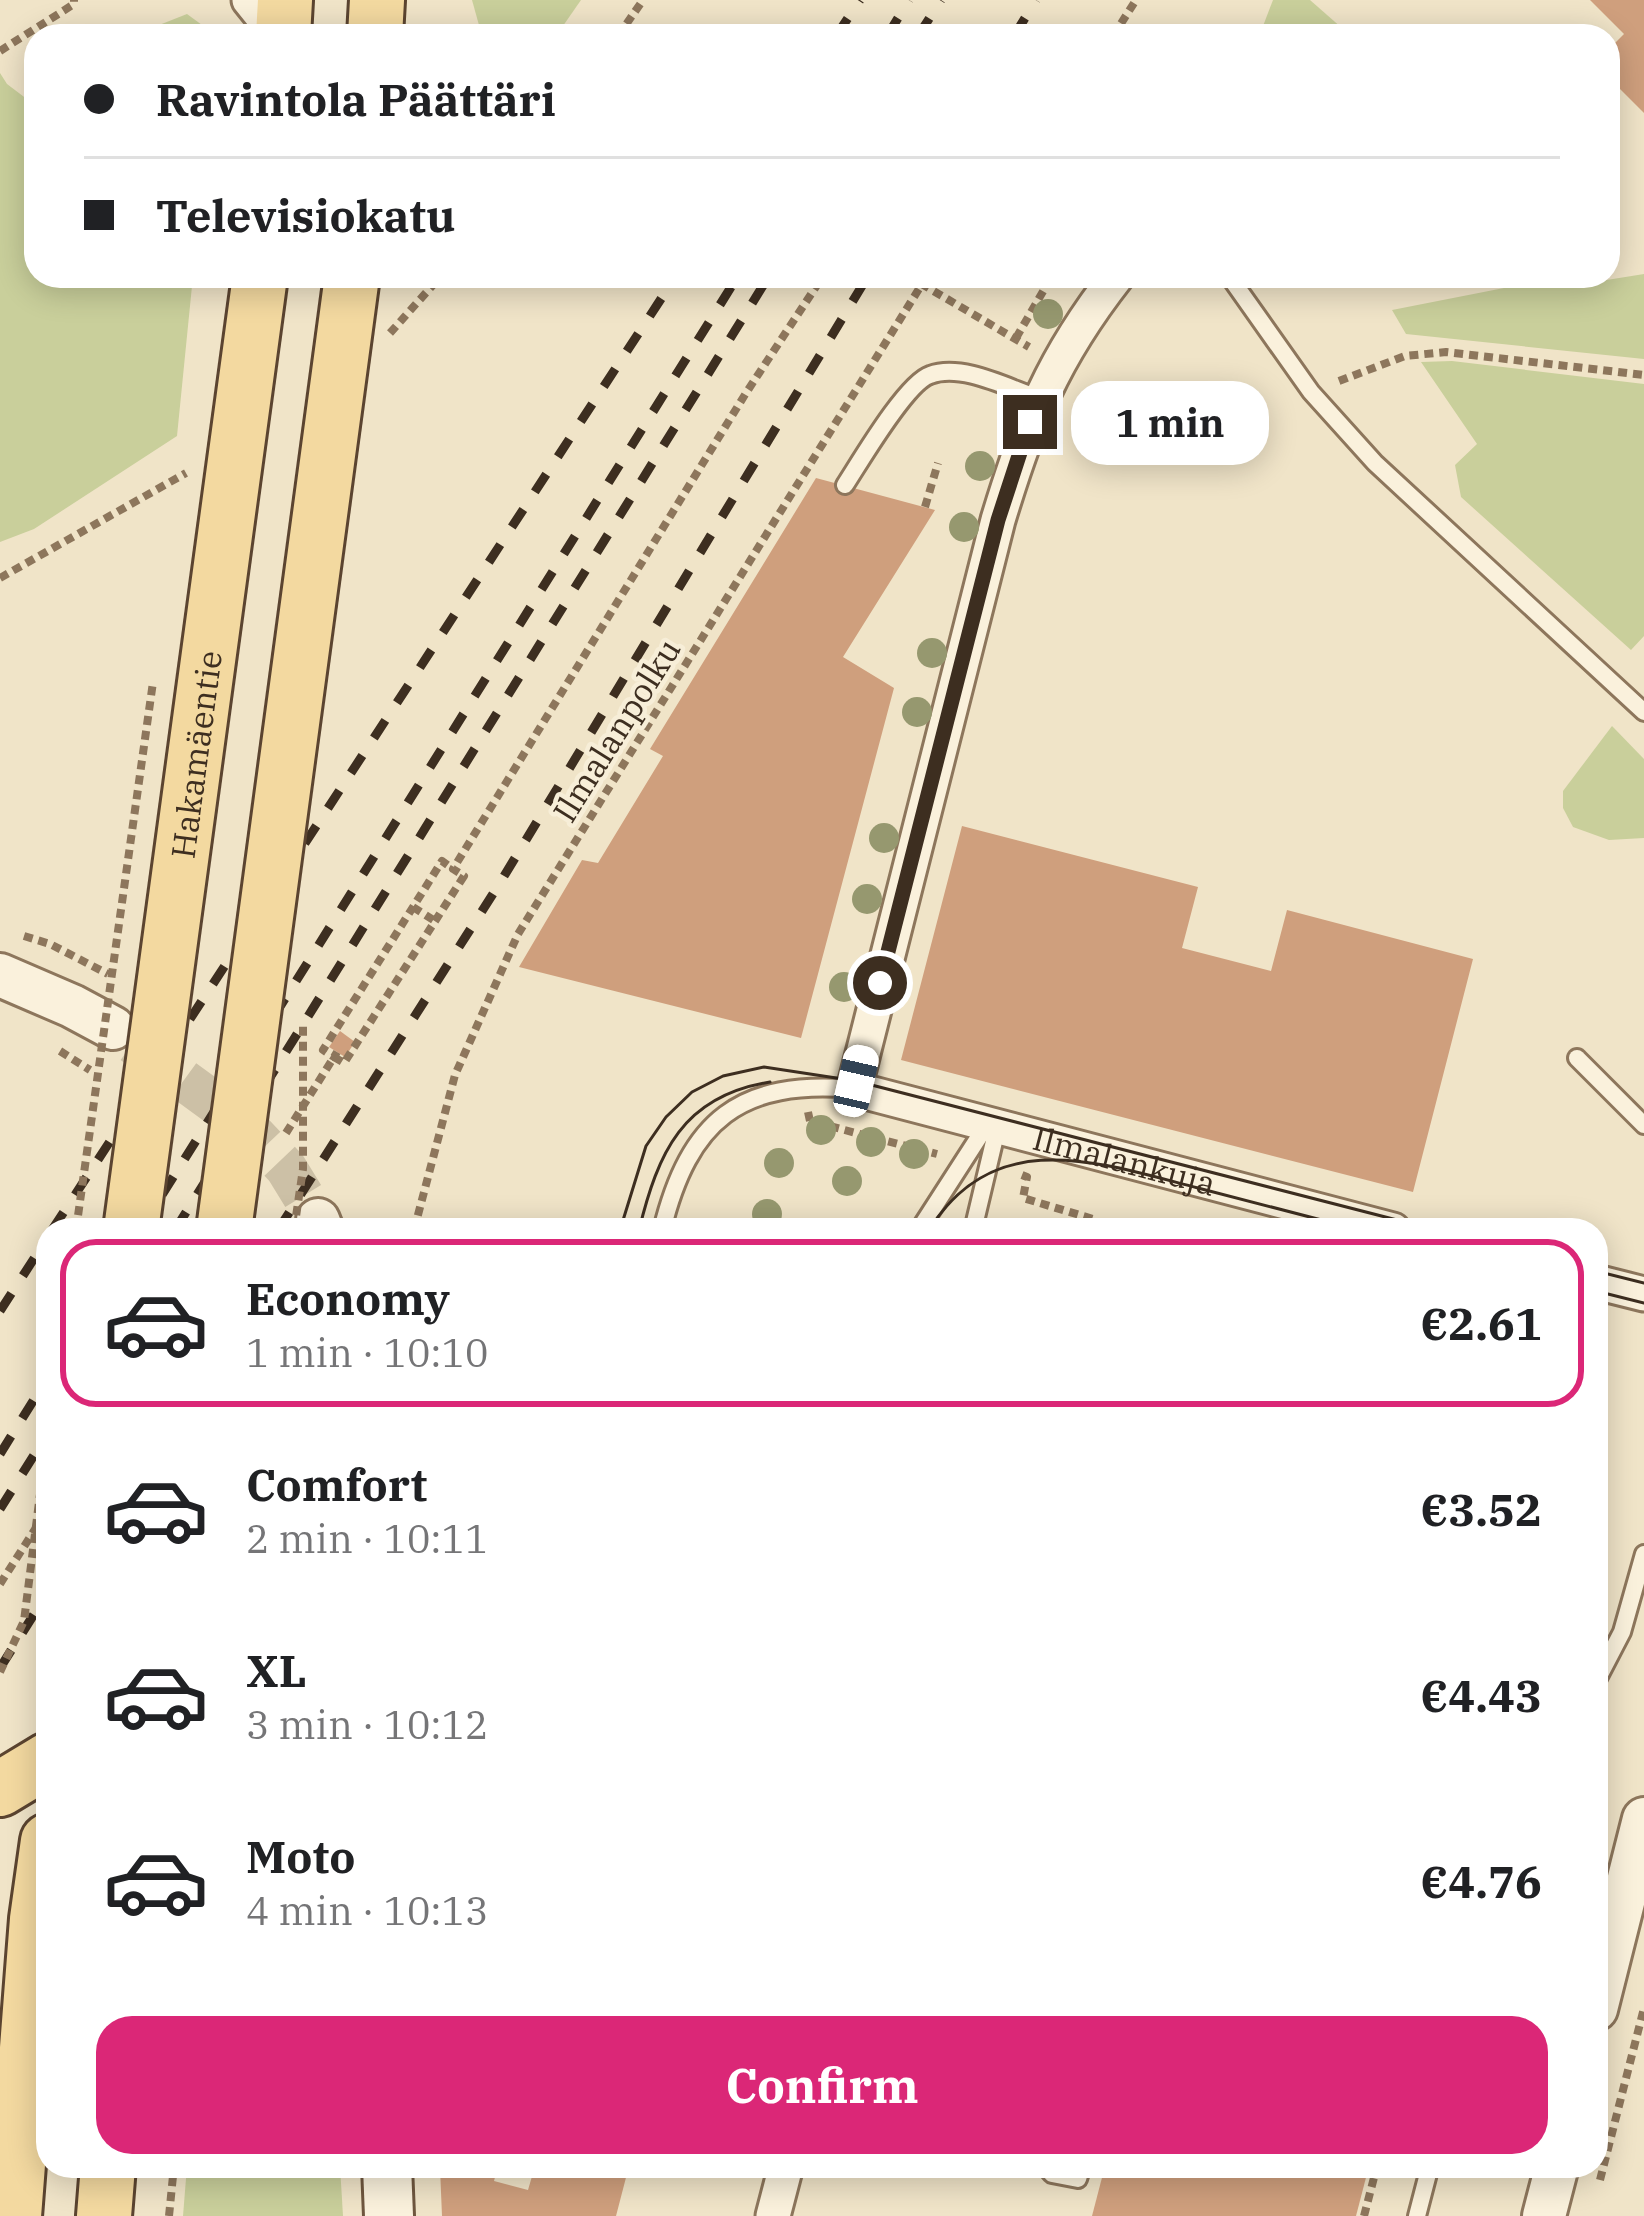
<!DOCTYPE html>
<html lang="en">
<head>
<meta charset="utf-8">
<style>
	:root { --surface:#fff; --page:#f6f6f6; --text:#202124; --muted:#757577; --line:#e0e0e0; --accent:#db2777 }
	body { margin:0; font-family:"IBM Plex Serif",serif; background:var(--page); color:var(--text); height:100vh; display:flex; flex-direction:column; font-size:45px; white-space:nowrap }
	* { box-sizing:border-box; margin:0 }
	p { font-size:39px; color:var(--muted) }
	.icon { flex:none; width:66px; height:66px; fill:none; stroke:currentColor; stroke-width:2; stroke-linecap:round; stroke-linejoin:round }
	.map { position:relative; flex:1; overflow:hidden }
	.panel { position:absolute; left:36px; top:1218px; width:1572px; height:960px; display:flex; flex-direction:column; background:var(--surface); border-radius:36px; box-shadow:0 6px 30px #0003 }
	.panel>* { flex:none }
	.hud { position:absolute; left:24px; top:24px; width:1596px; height:264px; border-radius:36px; box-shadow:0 6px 30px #0003; display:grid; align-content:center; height:264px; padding:0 60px; background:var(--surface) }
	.end { position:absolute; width:54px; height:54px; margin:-27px; border:15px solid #3d2e20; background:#fff; box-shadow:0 0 0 6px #fff }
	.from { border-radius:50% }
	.bubble { position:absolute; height:84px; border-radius:36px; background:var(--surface); box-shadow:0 6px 30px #0003; font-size:39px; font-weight:800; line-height:84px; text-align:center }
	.car { position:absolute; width:36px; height:72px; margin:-36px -18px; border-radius:15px; box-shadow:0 0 9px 3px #0007; background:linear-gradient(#fff 24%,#345 0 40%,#fff 0 76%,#345 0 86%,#fff 0) }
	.hud b { display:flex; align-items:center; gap:42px; height:114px; font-size:45px }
	.hud b+b { border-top:3px solid var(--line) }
	.hud i { width:30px; height:30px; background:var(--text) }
	ul { padding:21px 0 0; list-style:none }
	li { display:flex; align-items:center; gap:36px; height:168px; margin:0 24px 18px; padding:0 36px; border:6px solid transparent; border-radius:36px }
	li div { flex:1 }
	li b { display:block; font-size:45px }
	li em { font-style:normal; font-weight:800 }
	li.current { border-color:var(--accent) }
	li>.icon { width:108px; height:108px; stroke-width:1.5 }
	.action { display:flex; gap:24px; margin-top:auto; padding:24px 60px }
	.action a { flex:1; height:138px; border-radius:36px; background:var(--accent); color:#fff; font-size:48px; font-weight:800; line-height:138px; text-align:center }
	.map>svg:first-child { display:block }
	.green { fill:#c9cf9b }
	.building { fill:#cf9f7d }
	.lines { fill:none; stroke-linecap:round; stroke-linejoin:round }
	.tertiary-tunnel { stroke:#ccc0a6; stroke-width:42; stroke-dasharray:42 21; stroke-linecap:butt }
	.service-casing { stroke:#8d765c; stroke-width:22 }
	.minor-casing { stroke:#8d765c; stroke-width:39 }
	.tertiary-casing { stroke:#8d765c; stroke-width:48 }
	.secondary-casing { stroke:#6f573f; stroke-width:54 }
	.primary-casing { stroke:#5b4430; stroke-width:60 }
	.path { stroke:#8d765c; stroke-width:8; stroke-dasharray:9 6; stroke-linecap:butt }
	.service { stroke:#faf1dc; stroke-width:16 }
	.minor { stroke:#faf1dc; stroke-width:33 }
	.tertiary { stroke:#faf1dc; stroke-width:42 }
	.secondary { stroke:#faf1dc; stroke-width:48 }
	.primary { stroke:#f3d9a0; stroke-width:54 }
	.tram { stroke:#3d2e20; stroke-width:3 }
	.rail { stroke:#3d2e20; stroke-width:9; stroke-dasharray:21 21; stroke-linecap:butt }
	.primary-bridge-casing { stroke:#5b4430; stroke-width:60; stroke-linecap:butt }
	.path-bridge { stroke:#8d765c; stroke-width:8; stroke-dasharray:9 6; stroke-linecap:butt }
	.primary-bridge { stroke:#f3d9a0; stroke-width:54 }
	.tree { fill:#96986f }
	.route { stroke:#3d2e20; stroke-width:15 }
	.labels { text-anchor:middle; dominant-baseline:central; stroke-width:9; stroke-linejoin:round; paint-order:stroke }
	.street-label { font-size:33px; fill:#3d2e20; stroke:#f7eed8 }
</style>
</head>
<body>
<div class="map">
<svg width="1644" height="2216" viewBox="0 0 1644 2216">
	<rect width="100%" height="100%" fill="#f0e4c8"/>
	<!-- green -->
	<g class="green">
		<path d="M 472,0 L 581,0 L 556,36 L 482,36 Z"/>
		<path d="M 1273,0 L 1310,0 L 1351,36 L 1303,36 L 1263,26 Z"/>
		<path d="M 187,14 L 217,36 L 147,36 L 149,29 Z"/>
		<path d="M 0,73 L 7,84 L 36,106 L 36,276 L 193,276 L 177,436 L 34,529 L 0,542 Z"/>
		<path d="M 1644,274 L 1644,359 L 1406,334 L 1392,310 L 1509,287 L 1588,283 Z"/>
		<path d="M 1452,361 L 1644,384 L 1644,636 L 1631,650 L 1461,497 L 1455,465 L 1477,444 L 1421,362 Z"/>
		<path d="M 1612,726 L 1644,759 L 1644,838 L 1609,840 L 1573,827 L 1563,808 L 1563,791 Z"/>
		<path d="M 187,2166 L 340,2166 L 343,2216 L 183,2216 Z"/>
	</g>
	<!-- building -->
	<g class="building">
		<path d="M 1590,0 L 1644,0 L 1644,113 L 1608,77 L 1608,50 L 1624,34 Z"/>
		<path d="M 816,478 L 935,510 L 843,657 L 894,688 L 801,1038 L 519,967 L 582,860 L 598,863 L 663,756 L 650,749 Z"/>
		<path d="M 962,826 L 1198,887 L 1182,948 L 1271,971 L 1287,910 L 1473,959 L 1413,1192 L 901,1060 Z"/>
		<path d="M 340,1031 L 355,1042 L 345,1057 L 329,1047 Z"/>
		<path d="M 486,2166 L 498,2166 L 494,2181 L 528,2190 L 535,2166 L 629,2166 L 616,2216 L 442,2216 L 440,2168 L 483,2178 Z"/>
		<path d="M 1105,2166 L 1369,2166 L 1356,2216 L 1092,2216 Z"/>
	</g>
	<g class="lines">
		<!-- tertiary-tunnel -->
		<path class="tertiary-tunnel" d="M 133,1043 L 245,1125 L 286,1168 L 318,1220"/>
		<defs>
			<g id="service">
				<path d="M 1229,276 L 1311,392 L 1375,463 L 1644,712"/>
				<path d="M 845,485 C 860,462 906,383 930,375 C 962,363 1008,388 1038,398"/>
				<path d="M 1577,1058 L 1644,1125"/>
				<path d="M 662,1230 C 689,1120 740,1079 854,1089"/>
				<path d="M 919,1230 L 986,1126"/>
				<path d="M 973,1230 L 997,1129"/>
				<path d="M 1596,1682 L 1622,1632 L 1644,1554"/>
				<path d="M 1045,2166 L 1052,2174 L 1078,2179 L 1082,2166"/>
				<path d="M 1417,2216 L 1430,2166"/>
			</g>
			<g id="minor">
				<path d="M 249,0 L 278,36"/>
				<path id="s1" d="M 1117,276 C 1052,359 1028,421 998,520 L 854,1089 L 1393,1230"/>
				<path d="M 1596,1282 L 1644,1294"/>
				<path d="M 773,2216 L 786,2166"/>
			</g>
			<g id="tertiary">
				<path d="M 0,975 L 72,1006 L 113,1028"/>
				<path d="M 318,1220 L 322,1230"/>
				<path d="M 1596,2009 L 1644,1819"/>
				<path d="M 1544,2216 L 1557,2166"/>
			</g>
			<path id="secondary" d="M 387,2166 L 389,2216"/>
			<g id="primary">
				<path d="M 283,36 L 285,0"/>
				<path d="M 375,36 L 377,0"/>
				<path d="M 0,1789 L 48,1760"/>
				<path d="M 14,2216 L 37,1919 L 48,1841"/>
				<path d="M 104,2216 L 108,2166"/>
			</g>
		</defs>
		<!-- service casing -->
		<use href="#service" class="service-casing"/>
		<!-- minor casing -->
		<use href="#minor" class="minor-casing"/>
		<!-- tertiary casing -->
		<use href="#tertiary" class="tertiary-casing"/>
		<!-- secondary casing -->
		<use href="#secondary" class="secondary-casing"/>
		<!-- primary casing -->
		<use href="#primary" class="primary-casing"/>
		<!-- path -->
		<g class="path">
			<path d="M 618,36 L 643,0"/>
			<path d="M 1113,36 L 1136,0"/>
			<path d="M 0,51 L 74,4 L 74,0"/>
			<path d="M 908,276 L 1029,347"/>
			<path d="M 390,333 L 441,276"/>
			<path d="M 1016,338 L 1052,276"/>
			<path d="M 1339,381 L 1405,356 L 1446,352 L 1644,375"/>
			<path d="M 925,507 L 938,463"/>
			<path d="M 0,578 L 186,473"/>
			<path d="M 413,907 L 435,921"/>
			<path d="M 24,936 L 50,944 L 108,974"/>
			<path d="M 60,1051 L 90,1070"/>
			<path d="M 337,1052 L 334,1057 L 323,1050 L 442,861 L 453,869"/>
			<path d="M 808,1112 L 810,1121 L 937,1154"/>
			<path d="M 286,1133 L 334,1057 L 344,1063 L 464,876 L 453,869 L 746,393 L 823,276"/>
			<path d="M 1022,1175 L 1027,1177 L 1023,1198 L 1093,1219 L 1090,1230"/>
			<path d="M 414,1230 L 455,1075 L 518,934 L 922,284"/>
			<path d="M 1033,1230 L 1034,1221 L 1068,1230"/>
			<path d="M 0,1584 L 48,1509"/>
			<path d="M 1600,2180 L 1644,2008"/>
			<path d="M 169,2216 L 174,2166"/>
			<path d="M 1364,2216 L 1377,2166"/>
		</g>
		<!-- service -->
		<use href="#service" class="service"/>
		<!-- minor -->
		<use href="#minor" class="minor"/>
		<!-- tertiary -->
		<use href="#tertiary" class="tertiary"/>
		<!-- secondary -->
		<use href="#secondary" class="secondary"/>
		<!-- primary -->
		<use href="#primary" class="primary"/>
		<!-- tram -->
		<g class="tram">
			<path d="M 620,1230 L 646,1146 L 666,1117 L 692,1092 L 723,1076 L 764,1067 L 856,1081 L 1436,1230"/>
			<path d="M 639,1230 C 658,1153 682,1096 770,1082"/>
			<path d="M 929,1230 C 995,1124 1101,1163 1198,1188 C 1252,1202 1306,1216 1360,1230"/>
			<path d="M 1596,1271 L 1644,1283"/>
			<path d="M 1596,1291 L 1644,1303"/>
		</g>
		<!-- rail -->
		<g class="rail">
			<path d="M 836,36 L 860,0"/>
			<path d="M 887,36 L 909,0"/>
			<path d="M 918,36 L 941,0"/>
			<path d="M 1014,36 L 1036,0"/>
			<path d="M 52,1230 L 676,276"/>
			<path d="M 140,1230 L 738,276"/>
			<path d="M 175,1230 L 769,276"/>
			<path d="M 278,1230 L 498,886 L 868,276"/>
			<path d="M 0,1311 L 48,1237"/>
			<path d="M 0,1454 L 48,1377"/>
			<path d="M 0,1509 L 48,1433"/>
			<path d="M 0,1668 L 48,1592"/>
		</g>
		<defs>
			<g id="primary-bridge">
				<path id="s2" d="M 131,1230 L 260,276"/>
				<path d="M 224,1230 L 352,276"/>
			</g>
		</defs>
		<!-- primary-bridge casing -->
		<use href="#primary-bridge" class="primary-bridge-casing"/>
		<!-- path-bridge -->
		<g class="path-bridge">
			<path d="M 76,1230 L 153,682"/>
			<path d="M 294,1230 L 303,1169 L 303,1022"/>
			<path d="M 0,1672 L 24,1621 L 48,1431"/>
		</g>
		<!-- primary-bridge -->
		<use href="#primary-bridge" class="primary-bridge"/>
	</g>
	<!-- trees -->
	<g class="tree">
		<circle cx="1048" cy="314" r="15"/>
		<circle cx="980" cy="466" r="15"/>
		<circle cx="964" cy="527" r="15"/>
		<circle cx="932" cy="653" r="15"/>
		<circle cx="917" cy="712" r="15"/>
		<circle cx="884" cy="838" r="15"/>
		<circle cx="867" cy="899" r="15"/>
		<circle cx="844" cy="987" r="15"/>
		<circle cx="821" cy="1130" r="15"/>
		<circle cx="871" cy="1142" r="15"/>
		<circle cx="914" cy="1154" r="15"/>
		<circle cx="779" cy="1163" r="15"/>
		<circle cx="847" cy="1181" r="15"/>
		<circle cx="767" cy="1214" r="15"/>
	</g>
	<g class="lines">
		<!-- route -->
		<path class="route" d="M 880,983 L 998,520 L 1030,422"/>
	</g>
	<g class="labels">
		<!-- street labels -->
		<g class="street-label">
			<text transform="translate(616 730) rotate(-58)">Ilmalanpolku</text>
			<text stroke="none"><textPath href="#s2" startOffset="480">Hakamäentie</textPath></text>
			<text stroke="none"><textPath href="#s1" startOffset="1140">Ilmalankuja</textPath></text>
		</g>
	</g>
</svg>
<i class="end from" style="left:880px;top:983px"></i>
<i class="end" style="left:1030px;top:422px"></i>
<div class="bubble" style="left:1071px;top:381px;width:198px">1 min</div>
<i class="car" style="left:856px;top:1081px;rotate:13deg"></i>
<div class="hud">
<b><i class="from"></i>Ravintola Päättäri</b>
<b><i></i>Televisiokatu</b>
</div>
<section class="panel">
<ul>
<li class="current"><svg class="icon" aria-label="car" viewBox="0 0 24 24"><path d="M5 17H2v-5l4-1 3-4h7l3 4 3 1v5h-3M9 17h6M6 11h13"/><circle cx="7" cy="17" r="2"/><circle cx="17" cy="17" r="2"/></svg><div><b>Economy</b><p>1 min · 10:10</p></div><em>€2.61</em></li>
<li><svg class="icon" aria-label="car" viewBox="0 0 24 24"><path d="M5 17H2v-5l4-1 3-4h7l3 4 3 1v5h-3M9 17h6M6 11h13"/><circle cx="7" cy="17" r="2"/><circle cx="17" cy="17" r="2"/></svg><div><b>Comfort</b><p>2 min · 10:11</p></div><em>€3.52</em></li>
<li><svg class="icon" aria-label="car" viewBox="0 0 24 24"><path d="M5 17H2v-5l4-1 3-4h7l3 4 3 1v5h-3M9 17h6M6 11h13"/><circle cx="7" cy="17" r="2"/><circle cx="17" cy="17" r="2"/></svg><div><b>XL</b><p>3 min · 10:12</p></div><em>€4.43</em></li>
<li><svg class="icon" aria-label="car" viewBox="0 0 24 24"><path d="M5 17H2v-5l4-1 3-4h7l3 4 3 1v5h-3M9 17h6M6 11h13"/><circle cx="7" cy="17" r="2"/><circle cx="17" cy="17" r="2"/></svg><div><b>Moto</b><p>4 min · 10:13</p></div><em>€4.76</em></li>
</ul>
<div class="action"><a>Confirm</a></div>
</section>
</div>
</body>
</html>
